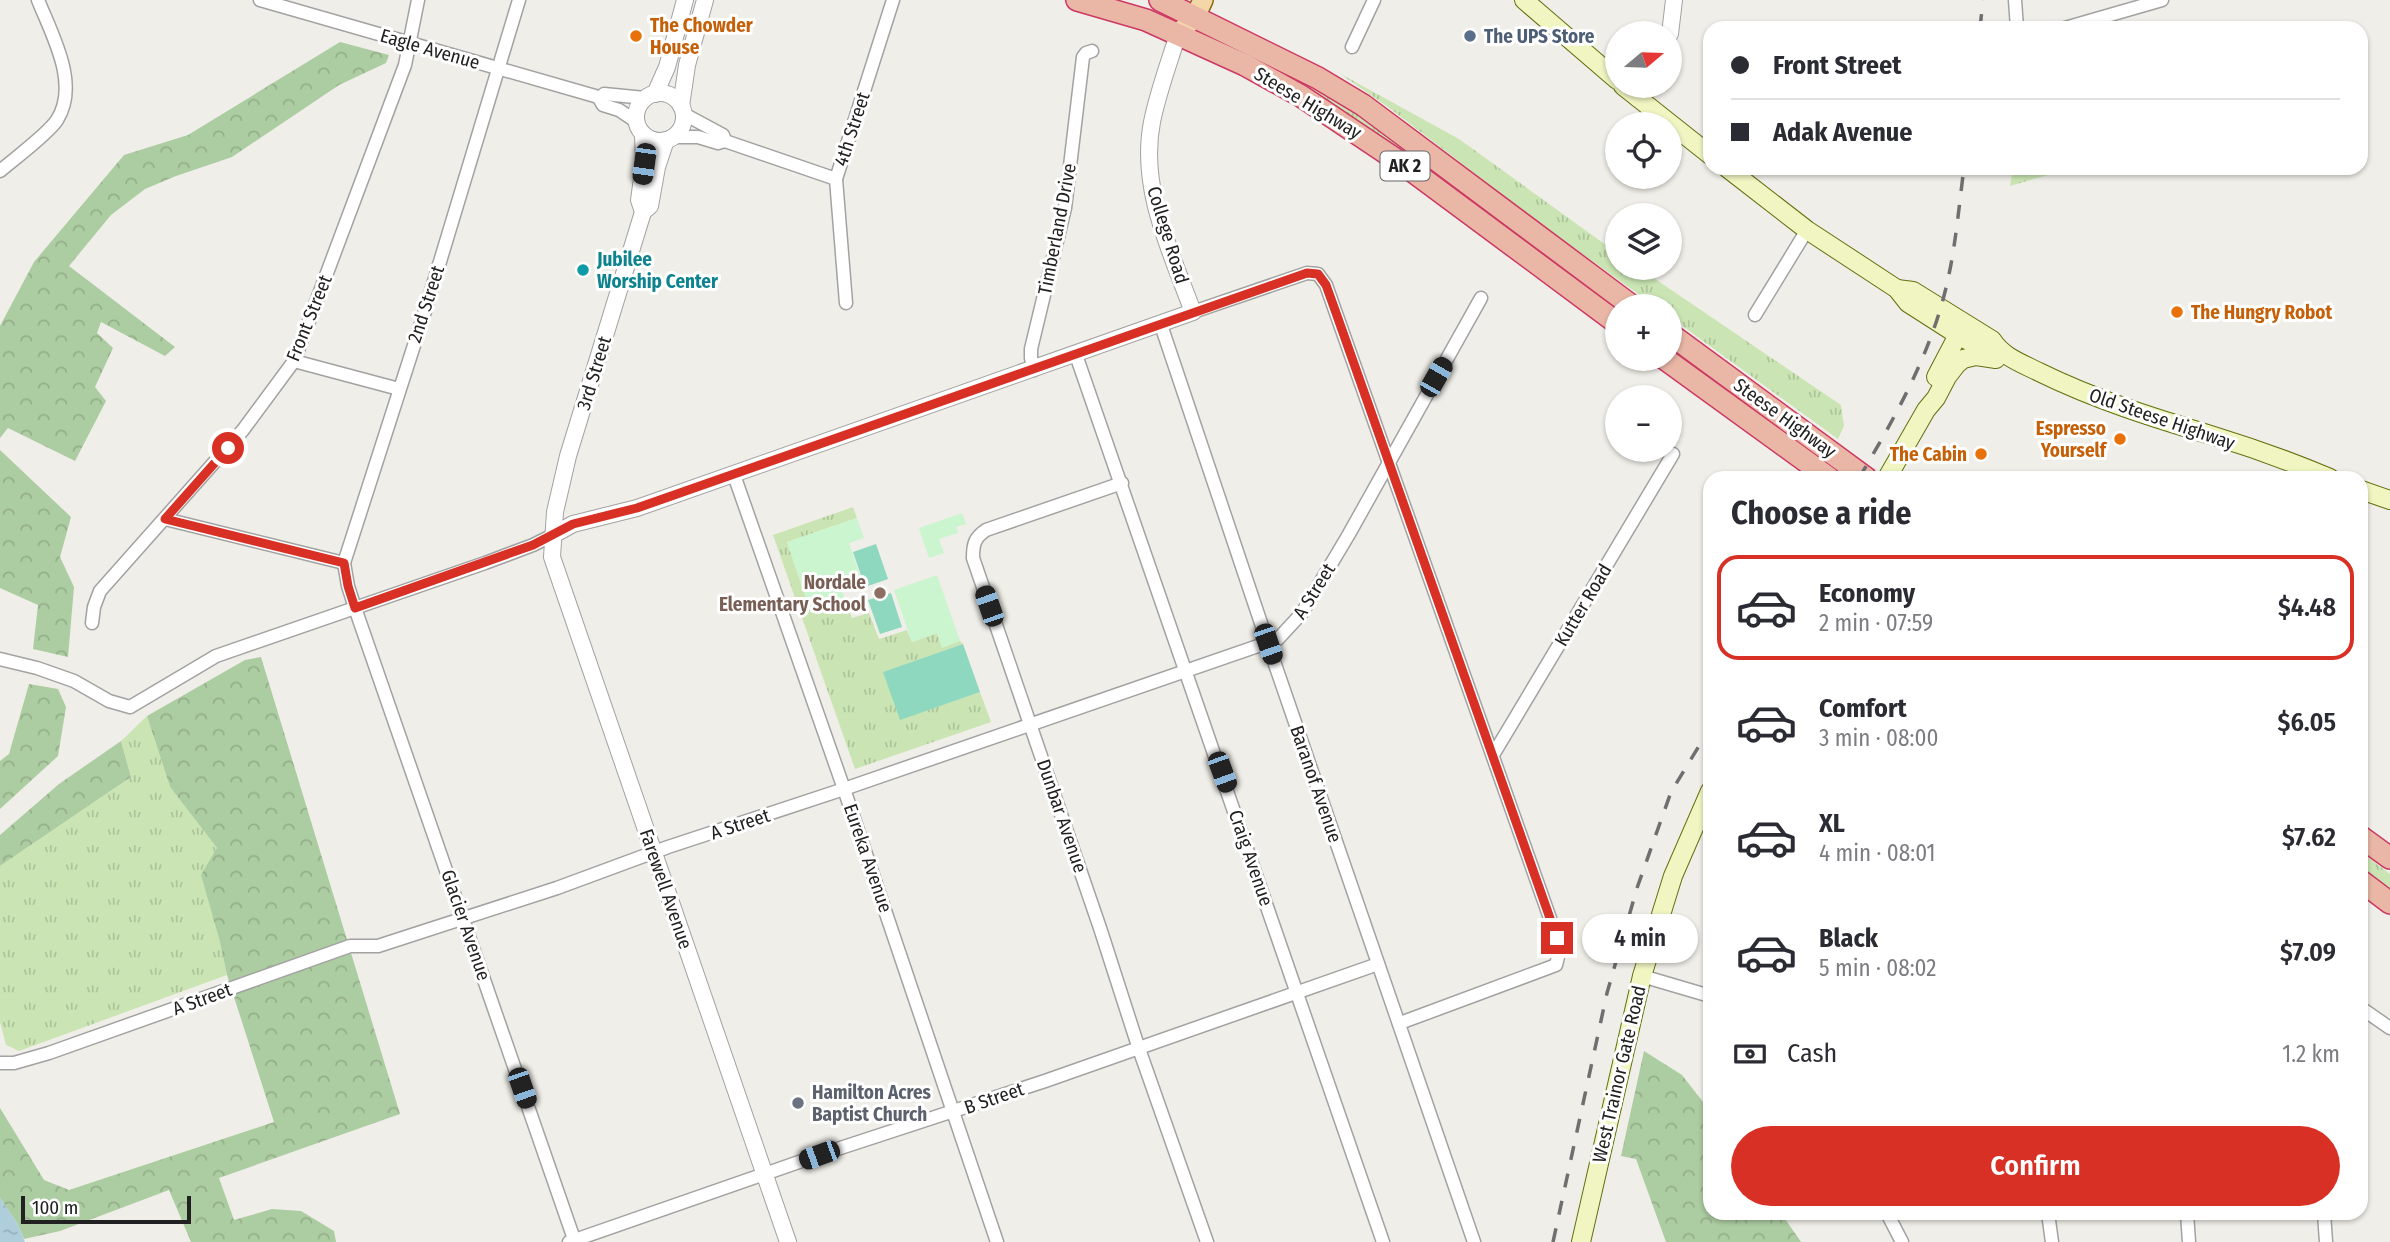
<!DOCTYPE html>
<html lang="en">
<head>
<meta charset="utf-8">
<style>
	:root { --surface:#fff; --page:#f7f7f7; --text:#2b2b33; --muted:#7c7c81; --line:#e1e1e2; --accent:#d93025 }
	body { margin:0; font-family:"Fira Sans Condensed",sans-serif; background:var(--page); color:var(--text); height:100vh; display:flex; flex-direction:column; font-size:26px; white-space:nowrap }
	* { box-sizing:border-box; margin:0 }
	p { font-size:23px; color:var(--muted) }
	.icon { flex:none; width:38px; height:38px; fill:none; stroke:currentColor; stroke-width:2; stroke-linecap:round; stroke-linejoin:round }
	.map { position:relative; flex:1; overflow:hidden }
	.details { position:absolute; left:1703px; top:471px; width:665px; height:749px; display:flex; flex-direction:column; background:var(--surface); border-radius:21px; box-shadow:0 2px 5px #0004 }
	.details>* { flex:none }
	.banner { position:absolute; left:1703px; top:21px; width:665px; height:154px; border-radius:21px; box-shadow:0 2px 5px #0004; display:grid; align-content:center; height:154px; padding:0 28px; background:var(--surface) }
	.needle { width:46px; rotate:71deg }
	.buttons { position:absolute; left:1605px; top:21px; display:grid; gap:14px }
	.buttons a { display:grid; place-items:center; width:77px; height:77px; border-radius:50%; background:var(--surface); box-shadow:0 2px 5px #0004; font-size:35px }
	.scale { position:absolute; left:21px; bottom:18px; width:170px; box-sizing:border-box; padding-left:7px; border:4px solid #212121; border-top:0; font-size:19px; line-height:24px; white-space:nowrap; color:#212121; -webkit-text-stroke:5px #fff; paint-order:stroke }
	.end { position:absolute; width:32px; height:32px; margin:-16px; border:9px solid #d93025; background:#fff; box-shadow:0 0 0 4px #fff }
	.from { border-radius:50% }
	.bubble { position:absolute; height:49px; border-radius:24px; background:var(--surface); box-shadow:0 2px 5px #0004; font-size:23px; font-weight:600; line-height:49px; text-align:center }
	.car { position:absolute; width:21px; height:42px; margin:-21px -10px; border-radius:9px; box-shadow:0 0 5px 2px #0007; background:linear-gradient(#222 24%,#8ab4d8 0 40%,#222 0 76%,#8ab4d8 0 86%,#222 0) }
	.banner b { display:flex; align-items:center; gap:24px; height:66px; font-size:26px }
	.banner b+b { border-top:2px solid var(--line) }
	.banner i { width:18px; height:18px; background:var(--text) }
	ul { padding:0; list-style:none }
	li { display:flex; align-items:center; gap:21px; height:105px; margin:0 14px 10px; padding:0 14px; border:4px solid transparent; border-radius:21px }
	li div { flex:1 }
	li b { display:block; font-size:26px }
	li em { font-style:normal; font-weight:600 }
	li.selected { border-color:var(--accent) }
	li>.icon { width:63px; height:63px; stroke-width:1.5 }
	h2 { padding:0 28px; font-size:32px; line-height:84px }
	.pay { display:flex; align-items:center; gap:18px; height:77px; padding:0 28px; font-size:26px }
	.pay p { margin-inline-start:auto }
	.primary-button { display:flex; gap:14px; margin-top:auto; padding:14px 28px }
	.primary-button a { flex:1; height:80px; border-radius:42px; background:var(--accent); color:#fff; font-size:28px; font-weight:600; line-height:80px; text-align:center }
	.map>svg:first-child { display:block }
	.grass { fill:url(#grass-tufts) }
	.forest { fill:url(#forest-crowns) }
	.park { fill:#caf5cf }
	.pitch { fill:#8dd8be }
	.water { fill:url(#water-ripples) }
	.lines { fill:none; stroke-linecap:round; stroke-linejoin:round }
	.minor-casing { stroke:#a2a2a2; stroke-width:15 }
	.tertiary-casing { stroke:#a2a2a2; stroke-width:18 }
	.secondary-casing { stroke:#62710f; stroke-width:20 }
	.primary-casing { stroke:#906a0d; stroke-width:22 }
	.trunk-casing { stroke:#cd3764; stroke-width:24 }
	.minor { stroke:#fff; stroke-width:12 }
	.tertiary { stroke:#fff; stroke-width:16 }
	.secondary { stroke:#f0f5c2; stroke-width:18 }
	.primary { stroke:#f4d7a9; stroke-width:19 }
	.trunk { stroke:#eab7a6; stroke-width:21 }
	.rail { stroke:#6f6f6f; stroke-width:3.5; stroke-dasharray:14 14; stroke-linecap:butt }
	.route { stroke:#d93025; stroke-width:9 }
	.food-dot { fill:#e8710a; stroke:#fff; stroke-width:2.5 }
	.service-dot { fill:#5c6f8a; stroke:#fff; stroke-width:2.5 }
	.culture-dot { fill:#0f9aa8; stroke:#fff; stroke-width:2.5 }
	.education-dot { fill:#8d6e63; stroke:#fff; stroke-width:2.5 }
	.worship-dot { fill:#6b7280; stroke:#fff; stroke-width:2.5 }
	.labels { text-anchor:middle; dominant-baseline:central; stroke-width:6; stroke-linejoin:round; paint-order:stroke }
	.shield { fill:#fff; stroke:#646464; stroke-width:2 }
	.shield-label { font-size:18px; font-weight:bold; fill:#212121 }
	.food-label { font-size:19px; font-weight:bold; fill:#c56008; stroke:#fff; text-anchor:start }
	.service-label { font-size:19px; font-weight:bold; fill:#4e5e75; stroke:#fff; text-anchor:start }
	.street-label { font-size:19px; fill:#212121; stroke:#fff }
	.culture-label { font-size:19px; font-weight:bold; fill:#0d838f; stroke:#fff; text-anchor:start }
	.education-label { font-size:19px; font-weight:bold; fill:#785e54; stroke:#fff; text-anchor:end }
	.worship-label { font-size:19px; font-weight:bold; fill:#5b616d; stroke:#fff; text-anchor:start }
</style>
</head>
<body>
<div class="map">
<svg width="2390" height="1242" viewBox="0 0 2390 1242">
	<defs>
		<pattern id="grass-tufts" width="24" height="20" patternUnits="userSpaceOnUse" patternTransform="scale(1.75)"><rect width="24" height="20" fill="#cae5b3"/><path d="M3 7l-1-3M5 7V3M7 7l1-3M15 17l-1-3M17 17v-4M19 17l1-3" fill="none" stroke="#adc49a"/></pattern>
		<pattern id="forest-crowns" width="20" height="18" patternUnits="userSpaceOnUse" patternTransform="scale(1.75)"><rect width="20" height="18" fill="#accca1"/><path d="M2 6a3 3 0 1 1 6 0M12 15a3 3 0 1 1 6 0" fill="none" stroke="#94af8a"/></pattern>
		<pattern id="water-ripples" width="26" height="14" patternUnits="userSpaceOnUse" patternTransform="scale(1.75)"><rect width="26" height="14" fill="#adceda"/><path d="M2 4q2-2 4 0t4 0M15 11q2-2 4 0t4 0" fill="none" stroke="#95b1bb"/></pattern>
	</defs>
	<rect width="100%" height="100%" fill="#f0eee8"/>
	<!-- grass -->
	<g class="grass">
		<path d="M 1339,73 L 1459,139 L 1617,253 L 1617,268 L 1639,268 L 1841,405 L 1844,426 L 1838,439 L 1670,317 L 1670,306 L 1655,306 L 1546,228 L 1388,107 Z"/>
		<path d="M 1297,82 L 1325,93 L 1354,111 L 1617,306 L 1617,314 L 1296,84 Z"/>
		<path d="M 2013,168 L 2072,168 L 2010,186 Z"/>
		<path d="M 853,507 L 857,518 L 787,542 L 811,613 L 846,601 L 852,618 L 869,613 L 879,639 L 907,630 L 912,642 L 937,633 L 942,647 L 960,641 L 963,644 L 884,672 L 900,719 L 980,692 L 991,722 L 855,769 L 773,535 Z"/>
		<path d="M 147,716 L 170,787 L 217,848 L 219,938 L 227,975 L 19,1051 L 6,1045 L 0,1022 L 0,866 L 131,777 L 121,741 Z"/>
		<path d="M 2361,852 L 2390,874 L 2390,891 L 2361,869 Z"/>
	</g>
	<!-- forest -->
	<g class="forest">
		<path d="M 340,42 L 389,55 L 386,63 L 339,85 L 232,157 L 176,176 L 145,189 L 111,215 L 69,266 L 175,347 L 165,356 L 101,322 L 97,333 L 113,348 L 95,387 L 106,401 L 75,461 L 8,428 L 0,438 L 0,326 L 34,262 L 124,155 L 188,135 Z"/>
		<path d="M 0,450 L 71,517 L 60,557 L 74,587 L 68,657 L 33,649 L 38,605 L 0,588 Z"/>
		<path d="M 261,657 L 400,1114 L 219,1178 L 234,1220 L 272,1209 L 301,1211 L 334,1231 L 336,1242 L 191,1242 L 169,1190 L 60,1231 L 24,1239 L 17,1223 L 0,1198 L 0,1108 L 44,1180 L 69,1190 L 274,1122 L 227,975 L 219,938 L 201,875 L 217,848 L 170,787 L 147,716 L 245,660 Z"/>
		<path d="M 29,684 L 58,689 L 66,707 L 58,756 L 0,809 L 0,761 L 9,754 Z"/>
		<path d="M 121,741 L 131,777 L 0,866 L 0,835 L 59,784 Z"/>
		<path d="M 1644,1051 L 1682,1075 L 1710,1111 L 1710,1213 L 1781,1213 L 1801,1242 L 1666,1242 L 1636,1159 L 1621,1156 Z"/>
	</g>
	<!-- park -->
	<g class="park">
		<path d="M 962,513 L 966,524 L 956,527 L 958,533 L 939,539 L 944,553 L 929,558 L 919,528 Z"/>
		<path d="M 857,518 L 864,538 L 849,543 L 862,582 L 841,589 L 846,601 L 811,613 L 787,542 Z"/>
		<path d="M 937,575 L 960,641 L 942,648 L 937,633 L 912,642 L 894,590 Z"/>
	</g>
	<!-- pitch -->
	<g class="pitch">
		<path d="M 876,544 L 888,579 L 865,587 L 853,552 Z"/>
		<path d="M 891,593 L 902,627 L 880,634 L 868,600 Z"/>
		<path d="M 963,644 L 980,692 L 900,720 L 883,672 Z"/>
	</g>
	<!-- water -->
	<path class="water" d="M 0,1198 L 17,1223 L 25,1242 L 0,1242 Z"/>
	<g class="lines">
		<defs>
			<g id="minor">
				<path d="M 260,0 L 595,96 L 599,98 L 603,105 L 619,110 L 637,122"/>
				<path d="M 519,0 L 426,308 L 344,563 L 348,586 L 355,608 L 575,1242"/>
				<path d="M 2015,0 L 2017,28"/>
				<path d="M 2065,28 L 2162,0"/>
				<path d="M 1352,47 L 1374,0"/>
				<path d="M 599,98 L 604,94 L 645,98"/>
				<path d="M 684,114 L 723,135 L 725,141 L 836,179"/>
				<path d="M 673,137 L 698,137 L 718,143 L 725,141"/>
				<path d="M 0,171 C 14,159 49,133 57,120 C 80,84 52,35 38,0"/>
				<path d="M 846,303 L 836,179 L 893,0"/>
				<path d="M 1193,312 L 1307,273 L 1318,274 L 1326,285 L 1557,938 L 1559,953 L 1556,965 L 1400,1023"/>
				<path d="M 1755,315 L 1807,230"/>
				<path d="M 1161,325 L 1268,644 L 1474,1242"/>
				<path d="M 1076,355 L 1383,1242"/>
				<path d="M 294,361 L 399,389"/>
				<path d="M 1034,370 L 1031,358 L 1031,349 L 1065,208 L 1083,57 L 1086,53 L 1092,51"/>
				<path d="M 734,475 L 844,789 L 997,1242"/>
				<path d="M 1122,483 L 986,530 C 974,538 973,545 973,558 L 1100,928 L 1138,1046 L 1207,1242"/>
				<path d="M 165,519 L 344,563"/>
				<path d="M 92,623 L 94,607 L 100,591 L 243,430 L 294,361 L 405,65 L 418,0"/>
				<path d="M 0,659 L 37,668 L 74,681 L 109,701 L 130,707 L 216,656 L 485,563 L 533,545 L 553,535"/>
				<path d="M 1493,755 L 1673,454"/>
				<path d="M 1642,976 L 1710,996"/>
				<path d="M 2361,1008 L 2390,1028"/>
				<path d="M 0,1063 L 14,1063 L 49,1053 L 350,946 L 378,946 L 557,888 L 668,847 L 844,789 L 1278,639 L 1302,613 L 1349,534 L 1481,298"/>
				<path d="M 1887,1213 L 1902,1242"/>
				<path d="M 2048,1213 L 2052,1242"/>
				<path d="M 2187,1213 L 2189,1242"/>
				<path d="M 2324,1213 L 2326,1242"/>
				<path d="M 569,1242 L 819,1155 L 1045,1081 L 1378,964"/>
			</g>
			<g id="tertiary">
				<path d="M 1670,34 L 1674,0"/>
				<circle cx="660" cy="117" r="24"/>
				<path d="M 655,94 L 667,67 L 685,0"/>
				<path d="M 1637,98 L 1645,86"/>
				<path d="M 681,106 L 687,65 L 705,0"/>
				<path d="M 666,140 L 657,167 L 650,206 L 643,212 L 568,456 L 555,512 L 552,557 L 788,1242"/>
				<path d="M 643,212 L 639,200 L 644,164 L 643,134"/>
				<path d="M 553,535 L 573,524 L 637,508 L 1193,312 C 1171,252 1139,188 1152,122 C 1158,92 1169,63 1178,34"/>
			</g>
			<g id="secondary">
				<path d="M 1524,0 L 1617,80"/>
				<path d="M 1623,86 L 1710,155"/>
				<path d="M 1727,168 L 1807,230 L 1897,289 L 1908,303 L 1958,335 L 1987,351 L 1999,351"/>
				<path d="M 1897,289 L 1913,291 L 1992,340 C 2003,357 2021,363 2039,372 C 2096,400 2154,418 2214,436 C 2253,448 2292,462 2330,478"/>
				<path d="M 1936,377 L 1958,335"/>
				<path d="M 1887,478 L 1926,410 L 1936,398 L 1947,377 L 1957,364 L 1963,359 L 1976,356 L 1996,359"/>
				<path d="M 2361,490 L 2390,500"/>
				<path d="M 1581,1242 L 1642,976 L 1673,876 L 1710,791"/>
			</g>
			<path id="primary" d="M 1183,29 L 1195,17 L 1203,0"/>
			<g id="trunk">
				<path d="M 1077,0 L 1146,20 L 1245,65 L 1301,96 L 1407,167 L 1617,323"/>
				<path d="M 1160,0 L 1318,78 L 1363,105 L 1632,306"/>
				<path d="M 1670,334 L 1866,478"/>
				<path d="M 1665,359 L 1829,478"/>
				<path d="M 2361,837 L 2390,858"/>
				<path d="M 2361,881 L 2390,903"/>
			</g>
		</defs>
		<!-- minor casing -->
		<use href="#minor" class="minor-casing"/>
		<!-- tertiary casing -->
		<use href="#tertiary" class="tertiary-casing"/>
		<!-- secondary casing -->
		<use href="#secondary" class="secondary-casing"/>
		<!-- primary casing -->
		<use href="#primary" class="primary-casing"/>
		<!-- trunk casing -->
		<use href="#trunk" class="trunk-casing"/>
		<!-- minor -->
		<use href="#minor" class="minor"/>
		<!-- tertiary -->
		<use href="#tertiary" class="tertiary"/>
		<!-- secondary -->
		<use href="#secondary" class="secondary"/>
		<!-- primary -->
		<use href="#primary" class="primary"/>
		<!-- trunk -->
		<use href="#trunk" class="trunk"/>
		<!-- rail -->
		<g class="rail">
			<path d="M 1980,28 L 1983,0"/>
			<path d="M 1859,478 C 1896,416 1933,350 1948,279 C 1956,243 1959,205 1964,168"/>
			<path d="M 1553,1242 L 1607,993 L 1637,888 L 1671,792 L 1710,728"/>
		</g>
	</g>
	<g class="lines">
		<!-- route -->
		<path class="route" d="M 228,448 L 165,519 L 344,563 L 348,586 L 355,608 L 533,545 L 573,524 L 637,508 L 1307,273 L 1318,274 L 1326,285 L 1335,310 L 1557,938"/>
	</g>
	<!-- markers -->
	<g class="food-dot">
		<circle cx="636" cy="36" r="7"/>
		<circle cx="2177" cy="312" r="7"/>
		<circle cx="2120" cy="439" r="7"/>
		<circle cx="1981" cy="454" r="7"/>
	</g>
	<circle class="service-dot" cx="1470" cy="36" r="7"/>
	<circle class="culture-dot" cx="583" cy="270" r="7"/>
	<circle class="education-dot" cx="880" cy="593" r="7"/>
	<circle class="worship-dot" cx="798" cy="1103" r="7"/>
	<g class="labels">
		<!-- shield labels -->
		<rect class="shield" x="1380.5" y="151.5" width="49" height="29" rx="5"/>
		<g class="shield-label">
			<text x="1405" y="166">AK 2</text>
		</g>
		<!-- food labels -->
		<g class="food-label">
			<text x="650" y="25">The Chowder<tspan x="650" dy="22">House</tspan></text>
			<text x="2191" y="312">The Hungry Robot</text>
			<text x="2106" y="428" text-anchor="end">Espresso<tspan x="2106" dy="22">Yourself</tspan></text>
			<text x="1967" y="454" text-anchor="end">The Cabin</text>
		</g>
		<!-- service labels -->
		<g class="service-label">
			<text x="1484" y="36">The UPS Store</text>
		</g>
		<!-- street labels -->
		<g class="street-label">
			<text transform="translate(430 49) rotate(16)">Eagle Avenue</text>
			<text transform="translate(1308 103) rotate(31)">Steese Highway</text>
			<text transform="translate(852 129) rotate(-72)">4th Street</text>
			<text transform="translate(1057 229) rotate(-79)">Timberland Drive</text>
			<text transform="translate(1168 235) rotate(73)">College Road</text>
			<text transform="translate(426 304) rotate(-72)">2nd Street</text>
			<text transform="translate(309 318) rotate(-68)">Front Street</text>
			<text transform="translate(594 373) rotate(-73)">3rd Street</text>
			<text transform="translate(1785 418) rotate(36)">Steese Highway</text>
			<text transform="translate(2162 419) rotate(19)">Old Steese Highway</text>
			<text transform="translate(1314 591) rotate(-58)">A Street</text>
			<text transform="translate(1583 605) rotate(-59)">Kutter Road</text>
			<text transform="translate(1316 784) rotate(71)">Baranof Avenue</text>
			<text transform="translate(1062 816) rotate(71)">Dunbar Avenue</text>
			<text transform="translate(740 824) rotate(-18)">A Street</text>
			<text transform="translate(868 858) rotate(71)">Eureka Avenue</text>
			<text transform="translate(1251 858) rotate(71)">Craig Avenue</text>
			<text transform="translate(666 889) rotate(71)">Farewell Avenue</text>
			<text transform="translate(466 925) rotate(71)">Glacier Avenue</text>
			<text transform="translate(202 999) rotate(-20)">A Street</text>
			<text transform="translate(1619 1074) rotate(-77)">West Trainor Gate Road</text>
			<text transform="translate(994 1098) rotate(-19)">B Street</text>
		</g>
		<!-- culture labels -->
		<g class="culture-label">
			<text x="597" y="259">Jubilee<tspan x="597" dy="22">Worship Center</tspan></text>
		</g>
		<!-- education labels -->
		<g class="education-label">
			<text x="866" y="582">Nordale<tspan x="866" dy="22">Elementary School</tspan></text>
		</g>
		<!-- worship labels -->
		<g class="worship-label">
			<text x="812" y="1092">Hamilton Acres<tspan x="812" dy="22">Baptist Church</tspan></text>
		</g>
	</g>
</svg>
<div class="buttons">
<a><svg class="needle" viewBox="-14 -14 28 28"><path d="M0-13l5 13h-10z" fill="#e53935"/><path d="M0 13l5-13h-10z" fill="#7c7c81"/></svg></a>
<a><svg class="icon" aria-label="locate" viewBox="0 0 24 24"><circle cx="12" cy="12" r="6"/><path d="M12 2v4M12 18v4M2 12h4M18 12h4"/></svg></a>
<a><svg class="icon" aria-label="layers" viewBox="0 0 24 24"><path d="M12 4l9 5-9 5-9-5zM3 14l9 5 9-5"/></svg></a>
<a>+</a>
<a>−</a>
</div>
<div class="scale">100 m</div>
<i class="end from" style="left:228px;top:448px"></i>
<i class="end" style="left:1557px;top:938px"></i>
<div class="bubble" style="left:1582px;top:914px;width:116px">4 min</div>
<i class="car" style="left:644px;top:164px;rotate:188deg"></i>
<i class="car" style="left:1436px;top:377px;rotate:30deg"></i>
<i class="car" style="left:989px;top:606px;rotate:341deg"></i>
<i class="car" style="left:1268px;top:644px;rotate:161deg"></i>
<i class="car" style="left:1222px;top:772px;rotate:160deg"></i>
<i class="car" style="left:522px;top:1088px;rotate:161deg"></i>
<i class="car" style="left:819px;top:1155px;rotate:250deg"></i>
<div class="banner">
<b><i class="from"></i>Front Street</b>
<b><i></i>Adak Avenue</b>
</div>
<section class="details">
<h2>Choose a ride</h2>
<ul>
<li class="selected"><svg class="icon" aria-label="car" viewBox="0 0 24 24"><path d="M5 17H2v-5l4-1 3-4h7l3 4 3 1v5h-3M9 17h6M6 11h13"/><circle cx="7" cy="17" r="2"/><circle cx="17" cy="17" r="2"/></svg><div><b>Economy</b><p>2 min · 07:59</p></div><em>$4.48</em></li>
<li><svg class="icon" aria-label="car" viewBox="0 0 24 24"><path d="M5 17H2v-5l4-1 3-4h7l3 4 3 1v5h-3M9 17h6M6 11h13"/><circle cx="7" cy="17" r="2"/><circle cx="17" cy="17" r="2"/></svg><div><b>Comfort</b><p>3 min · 08:00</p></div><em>$6.05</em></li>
<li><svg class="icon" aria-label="car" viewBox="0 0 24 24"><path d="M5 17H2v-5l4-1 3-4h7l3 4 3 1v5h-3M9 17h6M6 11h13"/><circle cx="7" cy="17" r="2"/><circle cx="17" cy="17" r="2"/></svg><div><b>XL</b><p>4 min · 08:01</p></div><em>$7.62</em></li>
<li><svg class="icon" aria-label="car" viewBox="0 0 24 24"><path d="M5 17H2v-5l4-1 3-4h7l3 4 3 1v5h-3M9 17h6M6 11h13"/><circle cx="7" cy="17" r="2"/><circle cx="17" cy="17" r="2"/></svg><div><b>Black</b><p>5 min · 08:02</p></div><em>$7.09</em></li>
</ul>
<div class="pay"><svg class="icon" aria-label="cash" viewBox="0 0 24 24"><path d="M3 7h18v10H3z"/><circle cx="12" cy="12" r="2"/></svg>Cash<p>1.2 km</p></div>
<div class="primary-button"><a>Confirm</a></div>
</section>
</div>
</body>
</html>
